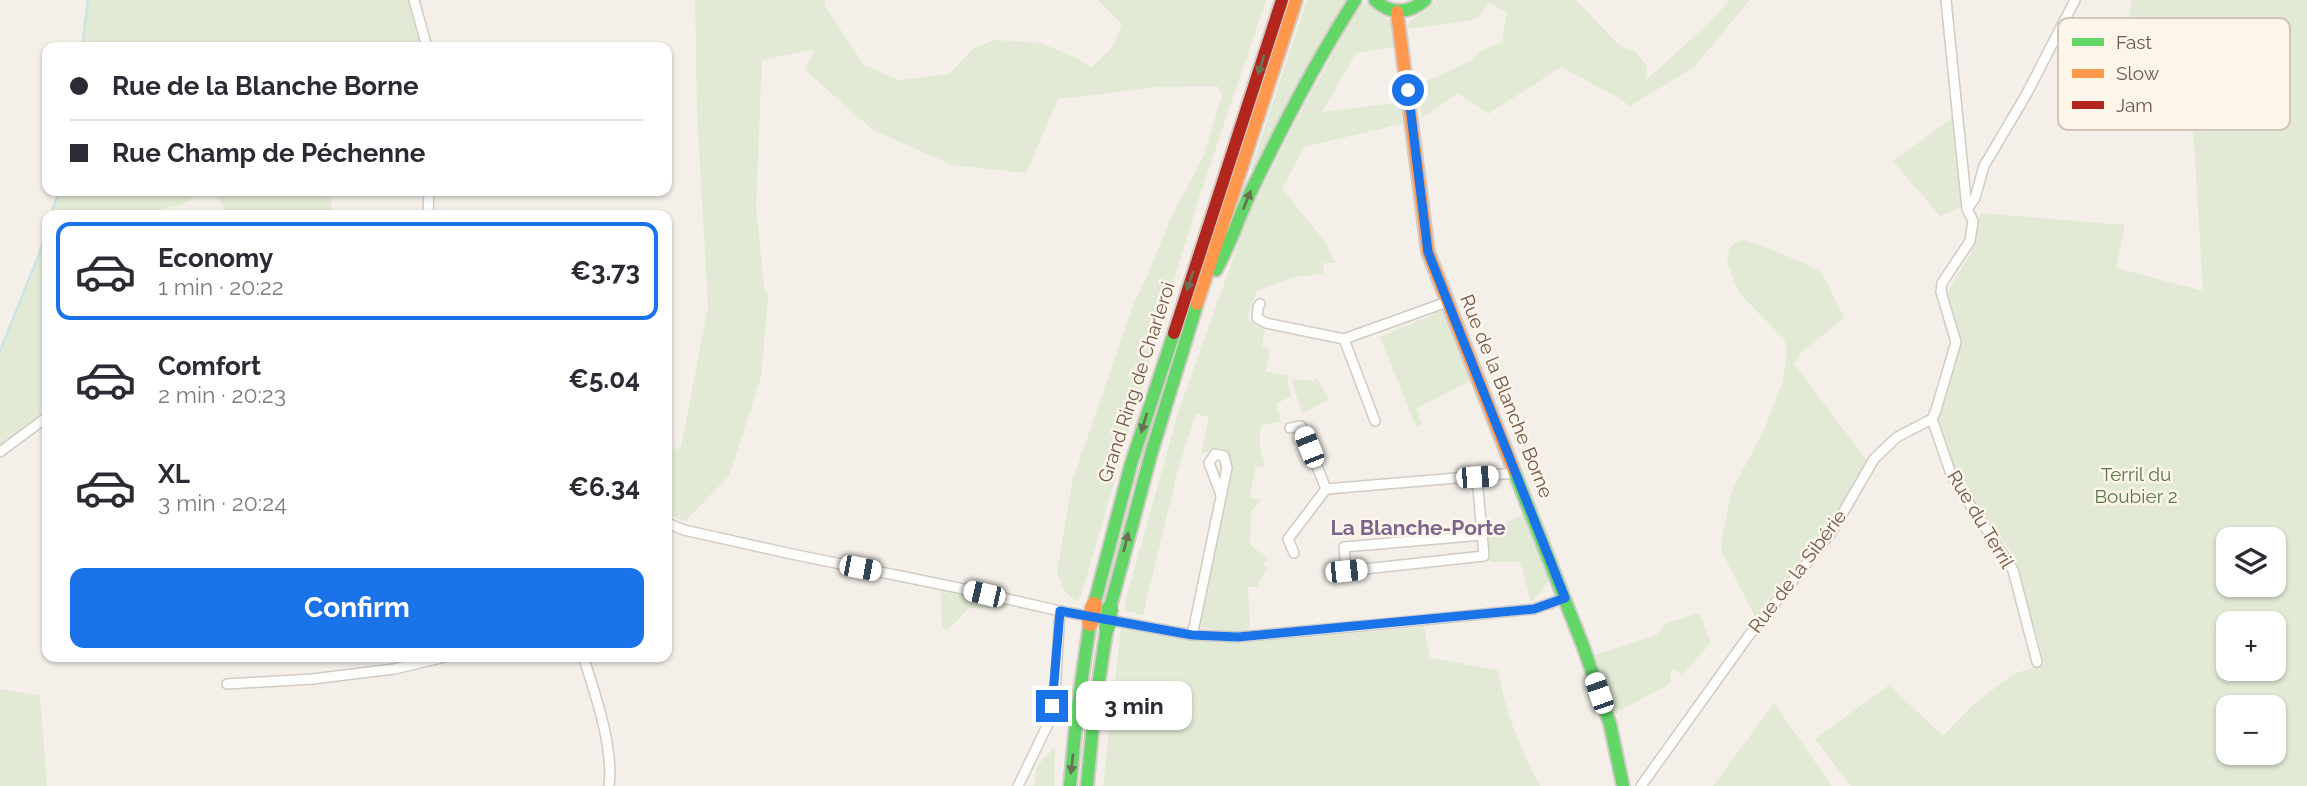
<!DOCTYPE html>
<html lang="en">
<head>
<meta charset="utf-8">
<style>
	:root { --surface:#fff; --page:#f2f2f3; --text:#2b2b33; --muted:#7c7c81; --line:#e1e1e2; --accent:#1a73e8 }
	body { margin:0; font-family:Raleway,sans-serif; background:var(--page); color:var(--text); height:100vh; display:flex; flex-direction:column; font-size:26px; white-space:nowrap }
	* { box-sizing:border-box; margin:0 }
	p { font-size:23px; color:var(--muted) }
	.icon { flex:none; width:38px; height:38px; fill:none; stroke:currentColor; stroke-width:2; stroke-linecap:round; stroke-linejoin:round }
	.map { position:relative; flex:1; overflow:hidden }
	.details { position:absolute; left:42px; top:210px; width:630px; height:452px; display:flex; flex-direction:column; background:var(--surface); border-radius:14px; box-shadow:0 2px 5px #0004 }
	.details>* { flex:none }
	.hud { position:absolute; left:42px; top:42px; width:630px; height:154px; border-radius:14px; box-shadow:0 2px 5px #0004; display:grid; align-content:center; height:154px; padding:0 28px; background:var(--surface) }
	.tools { position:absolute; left:2216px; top:527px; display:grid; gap:14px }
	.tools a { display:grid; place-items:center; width:70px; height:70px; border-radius:14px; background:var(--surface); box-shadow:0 2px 5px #0004; font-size:35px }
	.end { position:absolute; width:32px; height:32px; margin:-16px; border:9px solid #1a73e8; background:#fff; box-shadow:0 0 0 4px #fff }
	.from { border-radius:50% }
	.bubble { position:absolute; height:49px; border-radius:14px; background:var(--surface); box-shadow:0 2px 5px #0004; font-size:23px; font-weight:700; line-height:49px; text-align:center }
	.car { position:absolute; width:21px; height:42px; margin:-21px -10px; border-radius:9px; box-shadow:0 0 5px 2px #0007; background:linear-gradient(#fff 24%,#345 0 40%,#fff 0 76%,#345 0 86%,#fff 0) }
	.hud b { display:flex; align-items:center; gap:24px; height:66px; font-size:26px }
	.hud b+b { border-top:2px solid var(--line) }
	.hud i { width:18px; height:18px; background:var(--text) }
	ul { padding:12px 0 0; list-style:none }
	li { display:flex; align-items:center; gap:21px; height:98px; margin:0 14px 10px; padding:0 14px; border:4px solid transparent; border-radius:14px }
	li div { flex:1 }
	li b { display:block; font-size:26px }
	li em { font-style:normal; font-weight:700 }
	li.current { border-color:var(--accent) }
	li>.icon { width:63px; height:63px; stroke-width:1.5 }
	.action { display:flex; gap:14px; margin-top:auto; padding:14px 28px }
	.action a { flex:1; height:80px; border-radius:14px; background:var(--accent); color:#fff; font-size:28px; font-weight:700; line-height:80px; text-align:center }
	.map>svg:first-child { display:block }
	.green { fill:#e2ead5; fill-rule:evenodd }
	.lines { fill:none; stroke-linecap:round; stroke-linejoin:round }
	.stream { stroke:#cce2e3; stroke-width:2.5 }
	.street-casing { stroke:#d1cbc4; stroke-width:12 }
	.fast-casing { stroke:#d3ccc6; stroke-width:16 }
	.slow-casing { stroke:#d3ccc6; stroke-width:16 }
	.jam-casing { stroke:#d3ccc6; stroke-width:16 }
	.street { stroke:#fdfdfc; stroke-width:9 }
	.fast { stroke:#63d668; stroke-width:12 }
	.slow { stroke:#ff974d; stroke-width:12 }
	.jam { stroke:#b3261e; stroke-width:12 }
	.fast-bridge-casing { stroke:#d3cbc6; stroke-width:19; stroke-linecap:butt }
	.slow-bridge-casing { stroke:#d3cbc6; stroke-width:19; stroke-linecap:butt }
	.fast-bridge { stroke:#63d668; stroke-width:16 }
	.slow-bridge { stroke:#ff974d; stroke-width:16 }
	.oneway { fill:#6d7052 }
	.route { stroke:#1a73e8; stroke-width:9 }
	.labels { text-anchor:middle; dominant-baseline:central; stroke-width:5; stroke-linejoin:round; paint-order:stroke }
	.street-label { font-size:19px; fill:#6f574d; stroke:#fdf4ea }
	.park-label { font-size:19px; fill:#597949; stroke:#fdf4ea }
	.neighbourhood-label { font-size:21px; font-weight:bold; fill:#7c658c; stroke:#fdf4ea }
	.key { fill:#fdf4ea; stroke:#d2c5bb; stroke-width:2 }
	.key-label { font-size:19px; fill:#6f574d }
</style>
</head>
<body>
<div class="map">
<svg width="2307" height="786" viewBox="0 0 2307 786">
	<rect width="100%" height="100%" fill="#f4efe9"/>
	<!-- green -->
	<g class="green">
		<path d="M 89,0 L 408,0 L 421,47 L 82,47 Z"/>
		<path d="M 695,0 L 825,0 L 825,6 L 864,65 L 899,80 L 949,74 L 973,49 L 994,40 L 1040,43 L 1079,59 L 1091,68 L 1113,46 L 1122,24 L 1098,0 L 1266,0 L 1199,198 L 1165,309 L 1080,599 L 1076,601 L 1065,592 L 1057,571 L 1073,479 L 1134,303 L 1148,274 L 1171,218 L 1203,157 L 1222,95 L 1217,86 L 1159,87 L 1058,99 L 1026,173 L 952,165 L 873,130 L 805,70 L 815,49 L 762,60 L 756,207 L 764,286 L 768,299 L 761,377 L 729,476 L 685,521 L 667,514 L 667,451 L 681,447 L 708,307 L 697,111 Z"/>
		<path d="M 1307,0 L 1348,0 L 1255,172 L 1251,168 Z"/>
		<path d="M 1435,0 L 1576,0 L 1620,46 L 1635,51 L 1647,66 L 1646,80 L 1708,24 L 1730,0 L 1750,0 L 1694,67 L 1630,106 L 1614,95 L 1561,67 L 1488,114 L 1458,93 L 1422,118 L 1416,86 L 1471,61 L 1479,52 L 1502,42 L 1507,12 L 1489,3 L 1479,17 L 1472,20 L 1409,29 L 1407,24 C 1417,15 1429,11 1435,0 Z"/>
		<path d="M 2132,0 L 2307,0 L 2307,786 L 1851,786 L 1815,739 L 1889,685 L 1943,736 L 1975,703 L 2014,674 L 2044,663 L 2015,558 L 1957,477 L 1938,418 L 1959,330 L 1947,295 L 1957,275 L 1971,254 L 1980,213 L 2125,225 L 2116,268 L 2203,291 L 2193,126 L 2112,113 ZM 2228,539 L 2273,539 L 2273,584 L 2228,584 ZM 2228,623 L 2273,623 L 2273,668 L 2228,668 ZM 2228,707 L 2273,707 L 2273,752 L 2228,752 Z"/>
		<path d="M 1368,2 L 1392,22 L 1400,49 L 1387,48 L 1356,53 L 1322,112 L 1405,102 L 1405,123 L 1304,147 L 1282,189 L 1323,239 L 1336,263 L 1324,263 L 1323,274 L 1293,277 L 1257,291 L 1247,318 L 1258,327 L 1265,328 L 1262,346 L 1270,350 L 1265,372 L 1287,375 L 1291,396 L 1276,404 L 1281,421 L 1261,426 L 1259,441 L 1265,468 L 1256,466 L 1249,498 L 1261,500 L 1251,511 L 1250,544 L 1267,559 L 1263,564 L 1267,567 L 1257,587 L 1248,587 L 1250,627 L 1242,634 L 1200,627 L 1231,468 L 1216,450 L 1201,453 L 1209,418 L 1196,413 L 1177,473 L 1143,615 L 1125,611 L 1125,603 L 1178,413 L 1249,214 L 1294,125 L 1359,5 Z"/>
		<path d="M 1958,114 L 1967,205 L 1940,216 L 1893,161 Z"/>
		<path d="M 59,191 L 201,191 L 182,205 L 160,209 L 175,215 L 52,215 Z"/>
		<path d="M 203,191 L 331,191 L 332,214 L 226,215 C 222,201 219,196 205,194 Z"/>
		<path d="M 47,230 L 47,411 L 0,446 L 0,351 L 32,276 Z"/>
		<path d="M 1745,240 C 1755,242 1816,267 1821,273 C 1830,286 1836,303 1844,318 L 1798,355 L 1800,357 L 1793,363 L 1868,462 L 1831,521 L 1755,617 L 1721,550 L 1723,533 L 1732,490 L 1763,432 L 1783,381 L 1787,352 L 1785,340 L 1739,293 L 1727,262 L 1729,248 L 1738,241 Z"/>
		<path d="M 1441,311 L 1445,314 L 1473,379 L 1416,409 L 1422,424 L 1416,426 L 1380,337 Z"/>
		<path d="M 1317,378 L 1329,399 L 1302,414 L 1291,379 L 1314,381 Z"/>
		<path d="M 1527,512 L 1550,577 L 1542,591 L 1531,602 L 1520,562 L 1490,562 L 1486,533 Z"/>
		<path d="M 941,589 L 999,600 L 1008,603 L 1007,608 L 969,608 L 948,630 L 942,628 Z"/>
		<path d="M 1699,613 L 1711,643 L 1681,675 L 1675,669 L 1670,672 L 1671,683 L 1615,713 L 1595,655 L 1657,635 L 1667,623 Z"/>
		<path d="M 1424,627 L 1430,658 L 1498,670 C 1505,712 1520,748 1540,786 L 1103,786 L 1121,629 L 1239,643 Z"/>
		<path d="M 0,689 L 40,696 L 47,786 L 0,786 Z"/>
		<path d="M 1774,703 L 1832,786 L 1713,786 Z"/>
		<path d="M 1055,747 L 1054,786 L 1034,786 L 1037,766 Z"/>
	</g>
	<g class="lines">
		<!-- stream -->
		<g class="stream">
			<path d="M 82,47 L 88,0"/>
			<path d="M 51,215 L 59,191"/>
			<path d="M 0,351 L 40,252 L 47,228"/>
		</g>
		<defs>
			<g id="street">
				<path d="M 414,0 L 427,47"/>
				<path d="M 1967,209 L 1975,198 L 1984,166 L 2026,95 L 2075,0"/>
				<path d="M 428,215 L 429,191"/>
				<path d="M 1260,304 L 1258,307 L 1257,318 L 1266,323 L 1344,339 L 1447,302"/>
				<path d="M 1344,339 L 1375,421"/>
				<path d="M 1932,419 L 1952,477 L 2013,570 L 2037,662"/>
				<path d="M 1290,428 L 1301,426 L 1326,489"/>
				<path d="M 0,452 L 47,417"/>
				<path d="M 1477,477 L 1484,556 L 1346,571 L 1344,547 L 1482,535"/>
				<path d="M 667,523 L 684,530 L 787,553 L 959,588 L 1060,611 L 1192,635 L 1238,637 L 1382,624 L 1534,609 L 1565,598"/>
				<path d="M 1294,553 L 1288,539 L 1326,489 L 1516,473"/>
				<path d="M 1192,635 L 1195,622 L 1227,468 L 1224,456 L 1215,454 L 1209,463 L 1221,495"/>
				<path d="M 583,656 C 595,693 614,748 609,786"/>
				<path d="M 227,684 L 312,679 L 394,669 L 449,656"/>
				<path d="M 1018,786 L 1050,720 L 1055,692 L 1060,611"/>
				<path d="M 1641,786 L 1747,638 L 1833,530 L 1874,459 L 1897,437 L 1932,419 L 1936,410 L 1956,342 L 1941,292 L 1942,283 L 1970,241 L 1973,221 L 1967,209 L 1946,0"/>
			</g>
			<g id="fast">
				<path d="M 1375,0 C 1391,15 1408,14 1425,0"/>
				<path d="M 1216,270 C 1232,241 1241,210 1256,181 C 1286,119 1318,58 1355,0"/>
				<path d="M 1514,471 L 1583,646 L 1610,724 L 1623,786"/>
				<path d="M 1094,605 L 1131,464 L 1174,333"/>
				<path d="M 1110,608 L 1151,454 L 1197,304"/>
				<path d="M 1070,786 L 1077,712 L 1090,623"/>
				<path d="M 1087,786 L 1094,713 L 1107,627"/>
			</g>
			<g id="slow">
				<path d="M 1397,12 L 1428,252 L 1514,471"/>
				<path d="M 1197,304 L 1296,0"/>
			</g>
			<path id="jam" d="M 1174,333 L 1282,0"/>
		</defs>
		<!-- street casing -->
		<use href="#street" class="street-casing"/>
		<!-- fast casing -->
		<use href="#fast" class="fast-casing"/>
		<!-- slow casing -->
		<use href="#slow" class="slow-casing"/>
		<!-- jam casing -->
		<use href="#jam" class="jam-casing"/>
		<!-- street -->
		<use href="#street" class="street"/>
		<!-- fast -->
		<use href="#fast" class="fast"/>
		<!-- slow -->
		<use href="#slow" class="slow"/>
		<!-- jam -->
		<use href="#jam" class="jam"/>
		<defs>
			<path id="fast-bridge" d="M 1107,627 L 1110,608"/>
			<path id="slow-bridge" d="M 1090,623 L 1094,605"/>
		</defs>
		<!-- fast-bridge casing -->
		<use href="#fast-bridge" class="fast-bridge-casing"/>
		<!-- slow-bridge casing -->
		<use href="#slow-bridge" class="slow-bridge-casing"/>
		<!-- fast-bridge -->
		<use href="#fast-bridge" class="fast-bridge"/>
		<!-- slow-bridge -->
		<use href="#slow-bridge" class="slow-bridge"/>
	</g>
	<!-- one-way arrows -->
	<defs><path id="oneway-solid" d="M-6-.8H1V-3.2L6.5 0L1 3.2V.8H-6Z" transform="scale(1.75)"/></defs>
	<g class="oneway">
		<use href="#oneway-solid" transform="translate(1261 65) rotate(108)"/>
		<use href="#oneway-solid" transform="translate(1247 200) rotate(-68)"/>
		<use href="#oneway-solid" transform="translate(1190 281) rotate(108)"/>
		<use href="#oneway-solid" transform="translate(1144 423) rotate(107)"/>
		<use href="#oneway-solid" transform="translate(1126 542) rotate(-76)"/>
		<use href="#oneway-solid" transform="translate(1072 764) rotate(96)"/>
	</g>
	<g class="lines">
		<!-- route -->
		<path class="route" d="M 1052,706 L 1060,611 L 1192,635 L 1238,637 L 1534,609 L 1565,598 L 1428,252 L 1408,90"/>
	</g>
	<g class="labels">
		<!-- street labels -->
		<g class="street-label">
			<text transform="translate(1136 382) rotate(-72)">Grand Ring de Charleroi</text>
			<text transform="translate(1507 396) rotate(68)">Rue de la Blanche Borne</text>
			<text transform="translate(1981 519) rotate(59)">Rue du Terril</text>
			<text transform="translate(1797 571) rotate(-53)">Rue de la Sibérie</text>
		</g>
		<!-- park labels -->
		<g class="park-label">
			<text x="2136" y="474">Terril du<tspan x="2136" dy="22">Boubier 2</tspan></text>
		</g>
		<!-- neighbourhood labels -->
		<g class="neighbourhood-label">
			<text x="1418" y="527">La Blanche-Porte</text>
		</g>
	</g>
	<!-- legend -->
	<rect x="2058" y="18" width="232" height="112" rx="10" class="key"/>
	<rect x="2072" y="38" width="32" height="8" fill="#63d668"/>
	<rect x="2072" y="69" width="32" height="9" fill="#ff974d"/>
	<rect x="2072" y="101" width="32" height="8" fill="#b3261e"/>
	<g class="key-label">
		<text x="2116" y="49">Fast</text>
		<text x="2116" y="80">Slow</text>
		<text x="2116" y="112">Jam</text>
	</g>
</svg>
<div class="tools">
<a><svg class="icon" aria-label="layers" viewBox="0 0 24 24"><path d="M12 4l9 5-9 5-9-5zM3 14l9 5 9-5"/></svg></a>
<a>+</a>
<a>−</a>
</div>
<i class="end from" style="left:1408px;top:90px"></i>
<i class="end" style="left:1052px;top:706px"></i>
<div class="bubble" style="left:1076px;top:681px;width:116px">3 min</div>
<i class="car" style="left:1309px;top:447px;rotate:338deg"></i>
<i class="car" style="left:1477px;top:477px;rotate:86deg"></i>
<i class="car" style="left:860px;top:568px;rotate:101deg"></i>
<i class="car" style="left:1346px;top:571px;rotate:84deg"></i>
<i class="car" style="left:984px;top:594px;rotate:283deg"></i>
<i class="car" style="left:1599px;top:693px;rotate:341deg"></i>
<div class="hud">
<b><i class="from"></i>Rue de la Blanche Borne</b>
<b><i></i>Rue Champ de Péchenne</b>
</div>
<section class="details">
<ul>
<li class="current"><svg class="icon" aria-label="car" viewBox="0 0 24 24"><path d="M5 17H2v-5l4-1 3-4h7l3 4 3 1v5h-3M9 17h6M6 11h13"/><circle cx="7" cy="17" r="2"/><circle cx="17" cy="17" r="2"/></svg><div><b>Economy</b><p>1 min · 20:22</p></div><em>€3.73</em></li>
<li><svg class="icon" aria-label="car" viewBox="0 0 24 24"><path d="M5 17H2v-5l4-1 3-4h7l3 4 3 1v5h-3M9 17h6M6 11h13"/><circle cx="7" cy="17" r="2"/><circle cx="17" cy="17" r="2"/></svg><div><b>Comfort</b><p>2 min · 20:23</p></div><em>€5.04</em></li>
<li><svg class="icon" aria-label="car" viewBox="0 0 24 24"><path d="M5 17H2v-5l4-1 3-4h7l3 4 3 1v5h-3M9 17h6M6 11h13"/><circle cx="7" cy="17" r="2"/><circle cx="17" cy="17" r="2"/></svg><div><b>XL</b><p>3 min · 20:24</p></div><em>€6.34</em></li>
</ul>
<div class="action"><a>Confirm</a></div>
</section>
</div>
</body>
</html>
